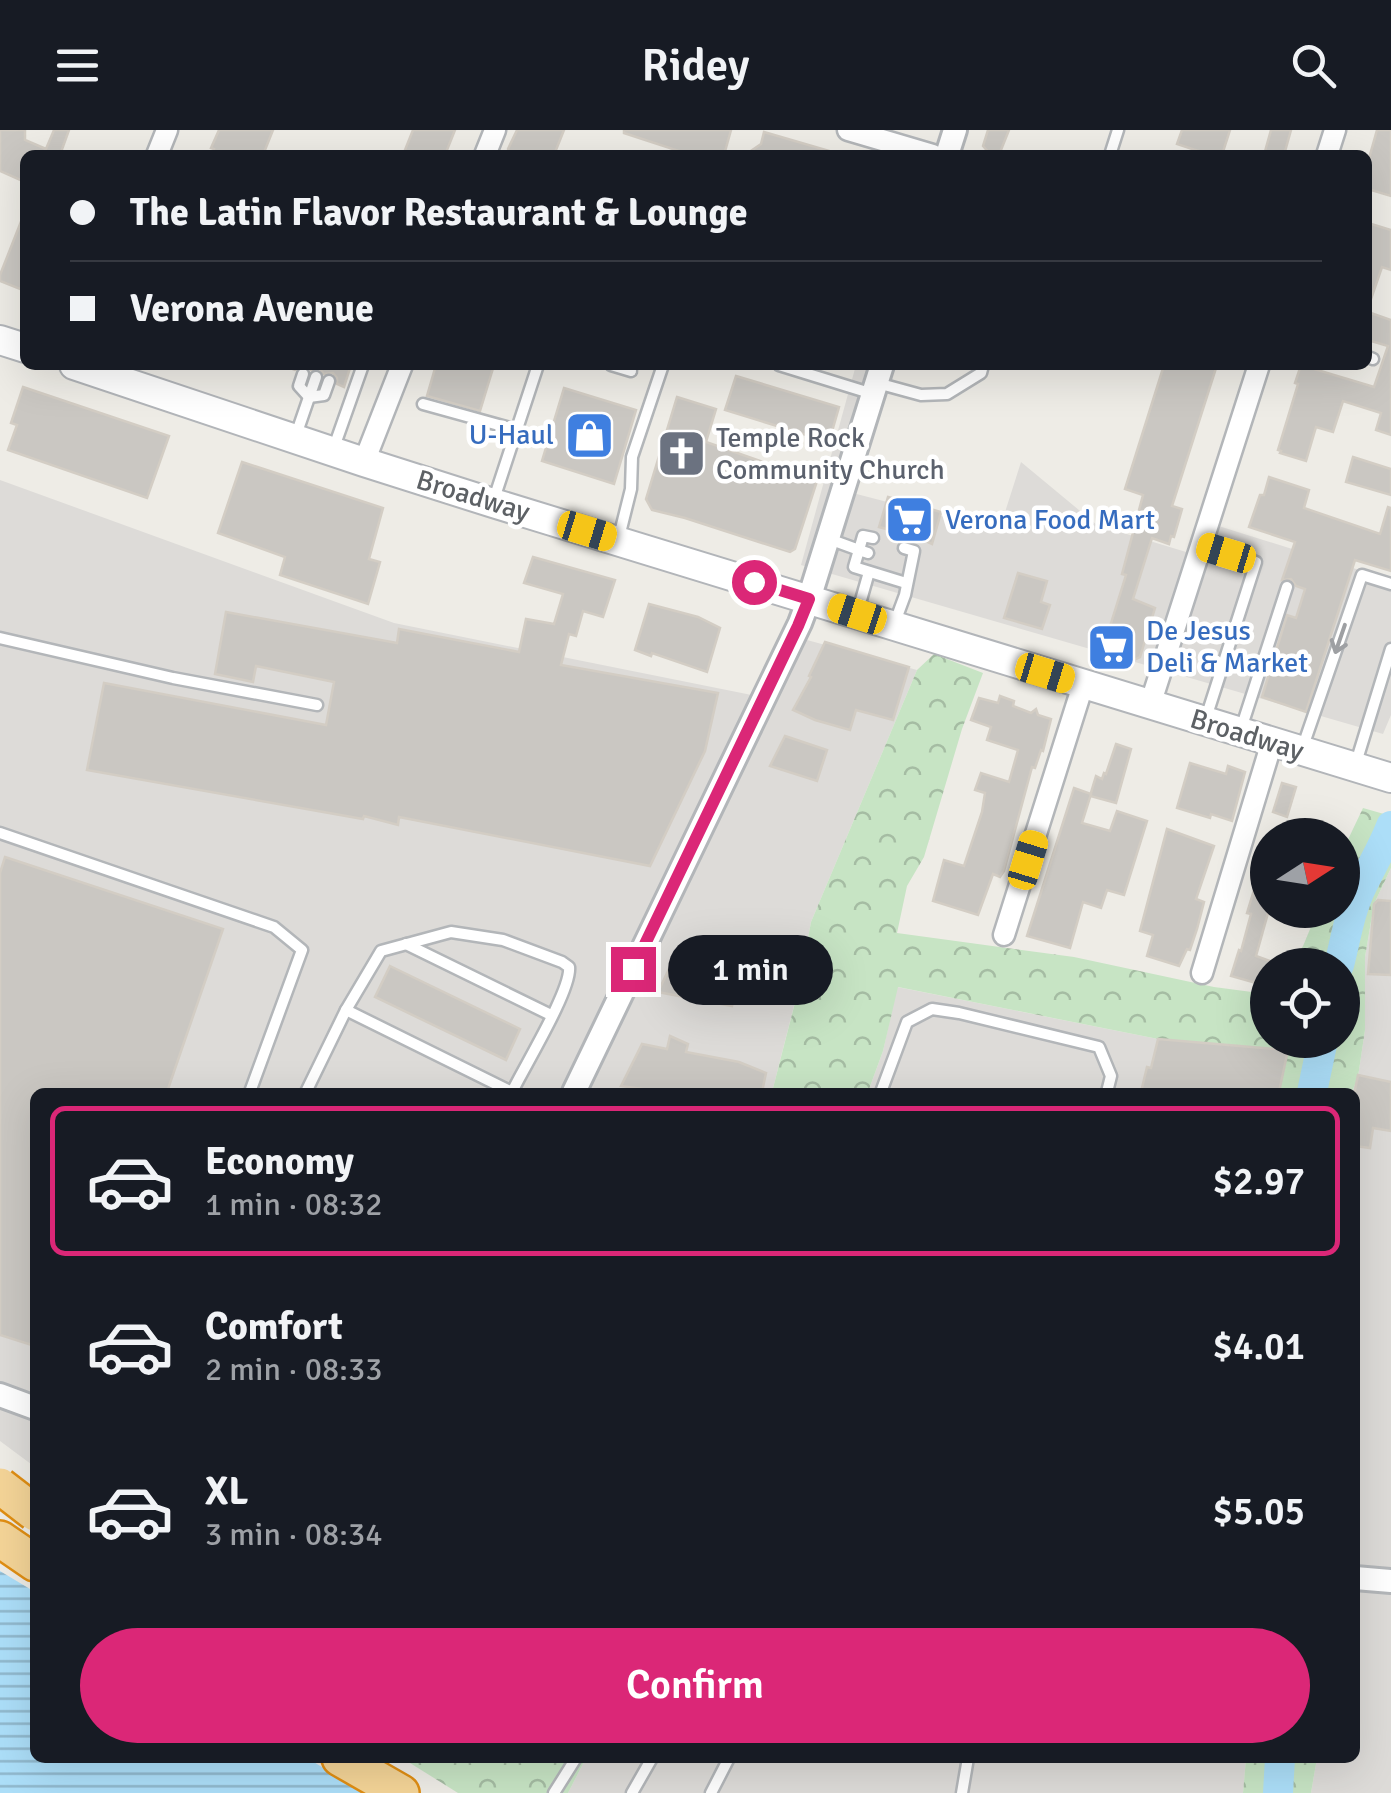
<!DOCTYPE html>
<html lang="en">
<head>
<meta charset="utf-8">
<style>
	:root { --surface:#171b24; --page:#20242c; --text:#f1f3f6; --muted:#9ea1a6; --line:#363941; --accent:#db2777 }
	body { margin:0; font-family:Signika,sans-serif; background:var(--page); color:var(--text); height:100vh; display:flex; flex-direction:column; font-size:38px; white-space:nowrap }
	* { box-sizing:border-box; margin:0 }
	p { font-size:32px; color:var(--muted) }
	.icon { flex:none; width:55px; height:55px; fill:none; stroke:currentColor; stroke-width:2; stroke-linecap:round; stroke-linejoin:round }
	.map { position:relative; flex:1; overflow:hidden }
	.side { position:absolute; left:30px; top:958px; width:1330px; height:675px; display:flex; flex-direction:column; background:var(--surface); border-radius:15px; box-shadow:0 10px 40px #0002 }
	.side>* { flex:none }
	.guide { position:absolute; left:20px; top:20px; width:1352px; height:220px; border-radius:15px; box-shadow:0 10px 40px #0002; display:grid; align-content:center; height:220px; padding:0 50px; background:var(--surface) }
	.needle { width:65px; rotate:78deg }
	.fabs { position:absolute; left:1250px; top:688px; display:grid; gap:20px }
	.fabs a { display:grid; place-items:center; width:110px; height:110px; border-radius:50%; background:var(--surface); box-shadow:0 10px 40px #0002; font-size:50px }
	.end { position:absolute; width:45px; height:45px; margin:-22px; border:12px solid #db2777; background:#fff; box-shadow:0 0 0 5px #fff }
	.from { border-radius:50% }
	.bubble { position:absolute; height:70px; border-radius:35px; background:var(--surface); box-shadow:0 10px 40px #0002; font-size:32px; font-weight:600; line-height:70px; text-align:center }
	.car { position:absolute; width:30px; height:60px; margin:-30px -15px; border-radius:12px; box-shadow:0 0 8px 2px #0007; background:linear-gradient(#f5c518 24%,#345 0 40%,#f5c518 0 76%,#345 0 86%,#f5c518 0) }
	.guide b { display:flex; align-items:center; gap:35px; height:95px; font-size:38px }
	.guide b+b { border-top:2px solid var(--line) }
	.guide i { width:25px; height:25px; background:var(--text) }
	ul { padding:18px 0 0; list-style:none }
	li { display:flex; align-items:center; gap:30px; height:150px; margin:0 20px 15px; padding:0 30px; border:5px solid transparent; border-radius:15px }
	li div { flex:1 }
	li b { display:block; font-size:38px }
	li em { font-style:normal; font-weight:600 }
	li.current { border-color:var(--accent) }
	li>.icon { width:90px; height:90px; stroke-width:1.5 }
	.action { display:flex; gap:20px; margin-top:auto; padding:20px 50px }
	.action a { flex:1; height:115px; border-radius:60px; background:var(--accent); color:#fff; font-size:40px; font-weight:600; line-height:115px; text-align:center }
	header { display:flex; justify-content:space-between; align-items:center; height:130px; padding:0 50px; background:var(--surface); font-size:45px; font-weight:600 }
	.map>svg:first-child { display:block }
	.industrial { fill:#dddbd8 }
	.forest { fill:url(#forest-crowns) }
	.water { fill:url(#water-rules) }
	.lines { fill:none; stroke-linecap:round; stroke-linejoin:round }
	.river { stroke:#acdef8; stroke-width:30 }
	.building { fill:#cac7c2; stroke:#d3cdc4; stroke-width:2.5 }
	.service-casing { stroke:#b3b6b9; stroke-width:15 }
	.minor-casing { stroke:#b3b6b9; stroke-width:25 }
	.tertiary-casing { stroke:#b3b6b9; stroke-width:28 }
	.secondary-casing { stroke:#b2b5b9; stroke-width:32 }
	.motorway-casing { stroke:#e08e13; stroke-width:40 }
	.service { stroke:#fff; stroke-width:10 }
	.minor { stroke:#fff; stroke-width:20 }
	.tertiary { stroke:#fff; stroke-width:22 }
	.secondary { stroke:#fff; stroke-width:28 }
	.motorway { stroke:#f4d497; stroke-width:35 }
	.motorway-bridge-casing { stroke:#e08e13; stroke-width:40; stroke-linecap:butt }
	.motorway-bridge { stroke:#f4d497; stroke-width:35 }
	.oneway { stroke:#9ea0a3 }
	.route { stroke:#db2777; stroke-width:12 }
	.labels { text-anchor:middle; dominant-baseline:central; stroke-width:9; stroke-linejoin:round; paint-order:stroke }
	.shop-label { font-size:28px; fill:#366cbe; stroke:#fff; text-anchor:start }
	.worship-label { font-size:28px; fill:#5b616d; stroke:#fff; text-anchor:start }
	.street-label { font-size:28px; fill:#5d6165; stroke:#fff }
</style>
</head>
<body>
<header><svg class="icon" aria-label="menu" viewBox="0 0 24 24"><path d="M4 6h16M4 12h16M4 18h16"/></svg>Ridey<svg class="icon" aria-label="search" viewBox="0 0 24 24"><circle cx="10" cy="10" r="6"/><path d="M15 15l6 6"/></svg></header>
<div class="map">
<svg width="1391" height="1663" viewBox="0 0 1391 1663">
	<defs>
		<pattern id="forest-crowns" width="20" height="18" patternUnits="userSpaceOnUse" patternTransform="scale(2.5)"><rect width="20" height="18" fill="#c7e4c4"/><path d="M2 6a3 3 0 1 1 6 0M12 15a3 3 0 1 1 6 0" fill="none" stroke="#a5bca3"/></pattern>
		<pattern id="water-rules" width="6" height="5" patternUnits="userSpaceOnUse" patternTransform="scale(2.5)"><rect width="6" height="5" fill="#acdef8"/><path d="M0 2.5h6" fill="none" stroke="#8fb7cc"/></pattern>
	</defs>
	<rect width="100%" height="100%" fill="#eeece6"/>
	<!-- industrial -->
	<g class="industrial">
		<path d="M 856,235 L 885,235 L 845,361 L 999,401 L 1021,332 L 1097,395 L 1196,425 L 1206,392 L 1391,450 L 1391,585 L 1383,604 L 801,435 Z"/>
		<path d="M 0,350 L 394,493 L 766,568 L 796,507 L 917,540 L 811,792 L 798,860 L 772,962 L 35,962 L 35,1337 L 0,1311 Z"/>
		<path d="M 1391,738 L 1391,1663 L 1311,1663 L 1317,1628 L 1355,1628 L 1355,962 L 1352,962 L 1358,947 L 1365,900 L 1365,827 L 1374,774 Z"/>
		<path d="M 897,857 L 1158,909 L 1288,920 L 1279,962 L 868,962 L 883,921 Z"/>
		<path d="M 586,1628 L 1246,1628 L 1243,1663 L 568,1663 Z"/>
	</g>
	<!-- forest -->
	<g class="forest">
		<path d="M 934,524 L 983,543 L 962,599 L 924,727 L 907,756 L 897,803 L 1074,827 L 1214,857 L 1267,864 L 1268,910 L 1342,910 L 1342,835 L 1290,835 L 1303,816 L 1318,780 L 1342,780 L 1343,720 L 1363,678 L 1391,686 L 1391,738 L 1374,774 L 1365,827 L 1365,900 L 1358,947 L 1352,962 L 1279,962 L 1287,920 L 1158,909 L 898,857 L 883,921 L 868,962 L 772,962 L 798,861 L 811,792 L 917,540 Z"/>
		<path d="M 402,1628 L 586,1628 L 568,1663 L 458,1663 Z"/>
		<path d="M 1246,1628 L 1317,1628 L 1311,1663 L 1243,1663 Z"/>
	</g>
	<!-- water -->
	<path class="water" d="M 0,1441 L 35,1462 L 35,1628 L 307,1628 L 365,1663 L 0,1663 Z"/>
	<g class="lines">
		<!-- river -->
		<g class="river">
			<path d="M 1339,835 C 1346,808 1350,780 1362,756 C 1372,735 1383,717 1391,696"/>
			<path d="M 1312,962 L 1323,910"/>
			<path d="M 1278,1663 L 1280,1628"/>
		</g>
	</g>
	<!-- building -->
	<g class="building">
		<path d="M 0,0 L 25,0 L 25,10 L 46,19 L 54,0 L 69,0 L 60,25 L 25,25 L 25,52 L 0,41 Z"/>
		<path d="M 219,0 L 273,0 L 263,25 L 212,25 L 214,19 L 211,18 Z"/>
		<path d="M 413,0 L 455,0 L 445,25 L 403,25 Z"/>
		<path d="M 517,0 L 564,0 L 554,25 L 511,25 L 508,19 Z"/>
		<path d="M 624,0 L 731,0 L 724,25 L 678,25 L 679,21 L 624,3 Z"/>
		<path d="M 988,0 L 1009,0 L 999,25 L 991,25 L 983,16 Z"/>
		<path d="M 1182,0 L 1230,0 L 1222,25 L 1210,25 L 1177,14 Z"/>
		<path d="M 1271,0 L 1291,0 L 1284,25 L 1264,25 Z"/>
		<path d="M 1377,0 L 1391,0 L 1391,66 L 1368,59 L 1368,32 Z"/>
		<path d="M 764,2 L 833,22 L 832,25 L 745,25 L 761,14 Z"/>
		<path d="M 24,84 L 25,84 L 25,161 L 0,151 L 0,145 Z"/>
		<path d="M 1368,93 L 1391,100 L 1391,140 L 1382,137 L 1370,172 L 1368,172 Z"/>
		<path d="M 1368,182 L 1391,190 L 1391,305 L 1376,300 L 1381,283 L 1343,271 L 1333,302 L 1316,297 L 1306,331 L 1280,323 L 1281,321 L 1278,320 L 1298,254 L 1295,253 L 1301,235 L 1374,257 L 1388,216 L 1368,210 Z"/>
		<path d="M 287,235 L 351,235 L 344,257 L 337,254 L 337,248 L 333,243 L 324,244 L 320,239 L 311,240 L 305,236 L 295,240 L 287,237 Z"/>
		<path d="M 436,235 L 494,235 L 480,281 L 427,266 Z"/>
		<path d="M 1164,235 L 1217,235 L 1172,376 L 1182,379 L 1174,407 L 1171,406 L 1169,414 L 1152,408 L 1133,469 L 1155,478 L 1140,527 L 1134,530 L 1103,519 L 1126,445 L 1122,444 L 1143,365 L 1125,359 Z"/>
		<path d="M 736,246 L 839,277 L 829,312 L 725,280 Z"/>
		<path d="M 23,257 L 169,306 L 147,368 L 8,320 L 17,295 L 11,293 Z"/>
		<path d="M 564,258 L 636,280 L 614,354 L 542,331 Z"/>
		<path d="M 677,267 L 716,279 L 706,312 L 817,351 L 795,419 L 790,422 L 685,388 L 652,380 L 646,369 Z"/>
		<path d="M 1353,327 L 1391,339 L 1391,365 L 1346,352 Z"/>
		<path d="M 242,332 L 383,378 L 369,429 L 380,432 L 368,474 L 280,445 L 285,427 L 218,403 Z"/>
		<path d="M 1269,347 L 1309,360 L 1304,378 L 1380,404 L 1388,377 L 1391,378 L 1391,441 L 1355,430 L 1306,582 L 1262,567 L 1287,485 L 1296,488 L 1305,459 L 1296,456 L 1291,449 L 1282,450 L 1295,412 L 1249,397 L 1260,365 L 1264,365 Z"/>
		<path d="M 888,367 L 941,382 L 932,414 L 917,407 L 879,397 Z"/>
		<path d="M 533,427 L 615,450 L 603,487 L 583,481 L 576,506 L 569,504 L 561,535 L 718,563 L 705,621 L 650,736 L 399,687 L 398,695 L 364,686 L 363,689 L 87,640 L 104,553 L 326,595 L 334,552 L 256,536 L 253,552 L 215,544 L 226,482 L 397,513 L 399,499 L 519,522 L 526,489 L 554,494 L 563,464 L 524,453 Z"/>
		<path d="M 1018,443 L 1047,451 L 1041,472 L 1050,475 L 1042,499 L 1004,488 Z"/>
		<path d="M 649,474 L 698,487 L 720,498 L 707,542 L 652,523 L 651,526 L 635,520 Z"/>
		<path d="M 825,512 L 909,537 L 893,590 L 856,580 L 850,600 L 815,590 L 793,580 L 811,547 L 809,546 Z"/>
		<path d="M 1000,566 L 1014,571 L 1013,576 L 1031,583 L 1036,579 L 1038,585 L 1051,589 L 1043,621 L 1041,620 L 1035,638 L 1032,637 L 1004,741 L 1000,747 L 993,744 L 978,785 L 933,771 L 944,730 L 964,736 L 982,682 L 985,663 L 975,660 L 981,643 L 1009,652 L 1018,620 L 987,610 L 991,597 L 971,590 L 979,568 L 998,573 Z"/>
		<path d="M 785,606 L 827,620 L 817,651 L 770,636 Z"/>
		<path d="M 1116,614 L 1131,619 L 1116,673 L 1090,666 L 1096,646 L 1102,649 L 1104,643 L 1106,644 Z"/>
		<path d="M 1190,633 L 1226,644 L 1228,636 L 1245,642 L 1232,691 L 1211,684 L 1210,688 L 1177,678 Z"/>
		<path d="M 1282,653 L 1296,657 L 1287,687 L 1273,682 Z"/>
		<path d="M 1074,658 L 1091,664 L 1082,693 L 1110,701 L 1117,681 L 1147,691 L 1124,765 L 1107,760 L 1101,778 L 1083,772 L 1070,818 L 1027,806 Z"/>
		<path d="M 1167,699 L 1214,716 L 1196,769 L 1204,772 L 1197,799 L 1190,820 L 1187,819 L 1179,836 L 1147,826 L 1153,805 L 1140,801 Z"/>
		<path d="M 5,727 L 223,799 L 167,962 L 35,962 L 35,1216 L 0,1205 L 0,743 Z"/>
		<path d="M 1264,727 L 1268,727 L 1268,783 L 1256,826 L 1270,831 L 1263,855 L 1231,846 L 1239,820 L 1241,821 L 1251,784 L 1247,783 Z"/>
		<path d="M 1378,770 L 1391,771 L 1391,845 L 1368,844 L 1374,774 Z"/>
		<path d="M 679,818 L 740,830 L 741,820 L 757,822 L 751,859 L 736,856 L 732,876 L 658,862 Z"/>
		<path d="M 390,836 L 520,899 L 506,930 L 375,867 Z"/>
		<path d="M 670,906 L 688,914 L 686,922 L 739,932 L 766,943 L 762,962 L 642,962 L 643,959 L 621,956 L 642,914 L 667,919 Z"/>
		<path d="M 1158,909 L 1288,920 L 1279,962 L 1141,962 L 1147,937 L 1151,938 Z"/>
		<path d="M 1358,945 L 1391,952 L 1391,1001 L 1373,998 L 1370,1018 L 1355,1016 L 1355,960 Z"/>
	</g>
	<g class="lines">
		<defs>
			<g id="service">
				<path d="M 1110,25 L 1118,0"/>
				<path d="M 1368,227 L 1373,229"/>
				<path d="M 611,235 L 631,241"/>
				<path d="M 779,235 L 873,264"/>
				<path d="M 303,244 L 299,256 L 309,267 L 324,265 L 329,251"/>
				<path d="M 877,253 L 921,265 L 947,264 L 981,243 L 983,235"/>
				<path d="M 423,274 L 517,300"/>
				<path d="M 295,308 L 316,247"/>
				<path d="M 333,320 L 363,235"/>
				<path d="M 493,372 L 538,235"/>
				<path d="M 619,407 L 631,359 L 632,327 L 663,235"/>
				<path d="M 829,409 L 859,420 L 863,406 L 873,408"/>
				<path d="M 1201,416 L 1256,432 L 1205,591"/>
				<path d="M 868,423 L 859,420 L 854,437 L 906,453"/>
				<path d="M 857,484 L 869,442"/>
				<path d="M 895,492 L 905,465 L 914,421 L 904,418"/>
				<path d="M 0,508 L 173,548 L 317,575"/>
				<path d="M 1240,602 L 1287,457"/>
				<path d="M 1302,619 L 1362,445 L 1391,454"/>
				<path d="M 1355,636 L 1391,519"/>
				<path d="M 0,703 L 274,797 L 302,820 L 250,962"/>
				<path d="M 406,814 L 551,885"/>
				<path d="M 306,962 L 346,880"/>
				<path d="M 511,962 L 512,962 C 524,937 572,859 569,837 L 562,832 L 503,810 L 451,802 L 381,821 L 346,880 L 512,962 L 513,962"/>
				<path d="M 881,962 L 907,892 L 932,879 L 959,883 L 1099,917 L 1111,946 L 1107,962"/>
				<path d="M 554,1663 L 576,1628"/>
				<path d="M 632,1663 L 652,1628"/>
				<path d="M 711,1663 L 729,1628"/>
				<path d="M 962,1663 L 968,1628"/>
			</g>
			<g id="minor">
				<path d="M 848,0 L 933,25"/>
				<path d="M 157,25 L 167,0"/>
				<path d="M 485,25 L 495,0"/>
				<path d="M 1327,25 L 1335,0"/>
				<path d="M 364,332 L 402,235"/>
				<path d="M 1150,575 L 1259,235"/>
				<path d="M 1004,805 L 1083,555"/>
				<path d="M 1202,843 L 1272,612"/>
			</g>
			<g id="tertiary">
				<path d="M 947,25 L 955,0"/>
				<path d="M 574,962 L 800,493 L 809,469 L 882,235"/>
				<path d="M 0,1265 L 35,1278"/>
				<path d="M 1355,1448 L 1391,1451"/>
			</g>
			<g id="secondary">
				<path d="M 0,210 L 25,218"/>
				<path d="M 74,235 L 364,332 L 493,373 L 1391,648"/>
			</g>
			<g id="motorway">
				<path d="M 0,1409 L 35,1433"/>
				<path d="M 340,1628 L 401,1663"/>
			</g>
		</defs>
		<!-- service casing -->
		<use href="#service" class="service-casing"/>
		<!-- minor casing -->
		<use href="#minor" class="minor-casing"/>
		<!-- tertiary casing -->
		<use href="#tertiary" class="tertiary-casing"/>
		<!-- secondary casing -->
		<use href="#secondary" class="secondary-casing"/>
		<!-- motorway casing -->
		<use href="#motorway" class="motorway-casing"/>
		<!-- service -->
		<use href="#service" class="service"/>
		<!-- minor -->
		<use href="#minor" class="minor"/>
		<!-- tertiary -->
		<use href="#tertiary" class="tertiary"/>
		<!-- secondary -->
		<use href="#secondary" class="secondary"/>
		<!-- motorway -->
		<use href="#motorway" class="motorway"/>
		<defs>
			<path id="motorway-bridge" d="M 0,1356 L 35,1383"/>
		</defs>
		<!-- motorway-bridge casing -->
		<use href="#motorway-bridge" class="motorway-bridge-casing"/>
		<!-- motorway-bridge -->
		<use href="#motorway-bridge" class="motorway-bridge"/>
	</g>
	<!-- one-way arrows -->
	<defs><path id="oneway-shaft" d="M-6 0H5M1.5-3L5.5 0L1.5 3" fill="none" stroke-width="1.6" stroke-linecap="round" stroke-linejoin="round" transform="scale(2.5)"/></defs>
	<use class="oneway" href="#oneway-shaft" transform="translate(1340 509) rotate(109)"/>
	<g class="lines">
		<!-- route -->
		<path class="route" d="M 633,839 L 798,496 L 809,469 L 754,452"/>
	</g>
	<!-- icons -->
	<defs>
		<symbol id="shop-square" viewBox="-11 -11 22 22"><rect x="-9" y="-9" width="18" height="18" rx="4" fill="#3f7fe0" stroke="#fff"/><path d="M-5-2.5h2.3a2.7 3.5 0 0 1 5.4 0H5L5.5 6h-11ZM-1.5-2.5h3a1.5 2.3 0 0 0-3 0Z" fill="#fff"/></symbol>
		<symbol id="church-square" viewBox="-11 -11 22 22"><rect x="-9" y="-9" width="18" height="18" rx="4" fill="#6b7280" stroke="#fff"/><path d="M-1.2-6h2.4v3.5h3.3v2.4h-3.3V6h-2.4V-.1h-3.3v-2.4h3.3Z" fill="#fff"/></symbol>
		<symbol id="supermarket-square" viewBox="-11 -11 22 22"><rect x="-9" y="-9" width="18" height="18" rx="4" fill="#3f7fe0" stroke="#fff"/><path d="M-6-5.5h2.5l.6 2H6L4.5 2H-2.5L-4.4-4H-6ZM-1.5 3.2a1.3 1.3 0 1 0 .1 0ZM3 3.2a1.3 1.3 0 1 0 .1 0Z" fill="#fff"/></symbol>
	</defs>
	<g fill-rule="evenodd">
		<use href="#shop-square" x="562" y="278" width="55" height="55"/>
		<use href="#church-square" x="654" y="296" width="55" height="55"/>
		<use href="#supermarket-square" x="882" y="362" width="55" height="55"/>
		<use href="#supermarket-square" x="1084" y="490" width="55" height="55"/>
	</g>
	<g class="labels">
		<!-- shop labels -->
		<g class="shop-label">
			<text x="554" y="305" text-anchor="end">U-Haul</text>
			<text x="945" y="390">Verona Food Mart</text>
			<text x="1146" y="501">De Jesus<tspan x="1146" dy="32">Deli &amp; Market</tspan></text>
		</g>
		<!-- worship labels -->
		<g class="worship-label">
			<text x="716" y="308">Temple Rock<tspan x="716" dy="32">Community Church</tspan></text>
		</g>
		<!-- street labels -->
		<g class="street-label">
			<text transform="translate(473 366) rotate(17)">Broadway</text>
			<text transform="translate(1247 605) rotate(17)">Broadway</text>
		</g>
	</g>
</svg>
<div class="fabs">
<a><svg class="needle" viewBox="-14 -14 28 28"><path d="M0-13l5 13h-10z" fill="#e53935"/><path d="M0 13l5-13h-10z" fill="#9ea1a6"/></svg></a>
<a><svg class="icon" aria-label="locate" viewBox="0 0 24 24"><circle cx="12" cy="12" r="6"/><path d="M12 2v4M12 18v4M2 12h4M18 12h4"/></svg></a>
</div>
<i class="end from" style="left:754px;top:452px"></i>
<i class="end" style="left:633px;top:839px"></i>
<div class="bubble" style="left:668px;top:805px;width:165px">1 min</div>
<i class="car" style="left:587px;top:401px;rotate:107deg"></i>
<i class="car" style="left:1226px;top:423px;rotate:287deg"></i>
<i class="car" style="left:857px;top:484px;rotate:288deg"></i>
<i class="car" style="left:1045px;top:543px;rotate:107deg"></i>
<i class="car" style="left:1028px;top:730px;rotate:17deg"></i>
<div class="guide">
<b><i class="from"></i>The Latin Flavor Restaurant &amp; Lounge</b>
<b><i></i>Verona Avenue</b>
</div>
<section class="side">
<ul>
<li class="current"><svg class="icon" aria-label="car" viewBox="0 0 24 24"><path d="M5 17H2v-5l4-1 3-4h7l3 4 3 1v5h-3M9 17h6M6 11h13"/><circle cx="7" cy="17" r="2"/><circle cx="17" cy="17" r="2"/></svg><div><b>Economy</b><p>1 min · 08:32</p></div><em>$2.97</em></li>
<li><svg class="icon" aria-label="car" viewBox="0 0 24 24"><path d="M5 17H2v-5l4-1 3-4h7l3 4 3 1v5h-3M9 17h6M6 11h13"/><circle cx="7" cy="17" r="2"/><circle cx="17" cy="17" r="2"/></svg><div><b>Comfort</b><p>2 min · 08:33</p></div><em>$4.01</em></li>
<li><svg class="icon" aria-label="car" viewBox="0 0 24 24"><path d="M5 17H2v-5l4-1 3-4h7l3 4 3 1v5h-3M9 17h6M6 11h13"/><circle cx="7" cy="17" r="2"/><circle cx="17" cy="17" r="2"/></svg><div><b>XL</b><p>3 min · 08:34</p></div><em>$5.05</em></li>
</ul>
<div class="action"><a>Confirm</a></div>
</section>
</div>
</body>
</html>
